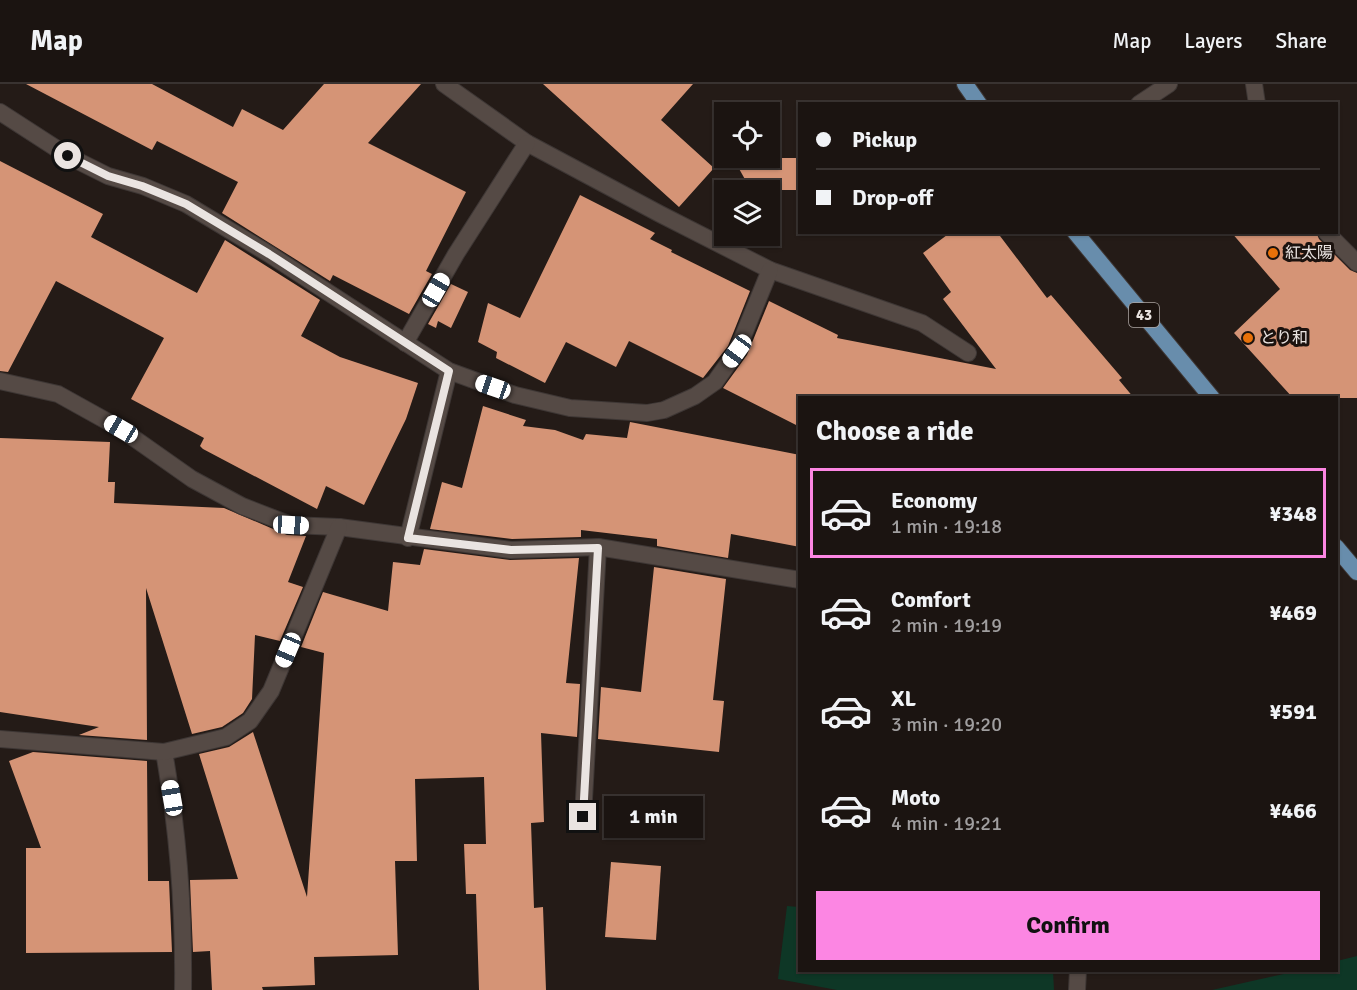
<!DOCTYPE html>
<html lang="en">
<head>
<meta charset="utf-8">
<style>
	:root { --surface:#1b1411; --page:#241d1a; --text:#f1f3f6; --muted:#a09e9f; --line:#393331; --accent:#fc86e3 }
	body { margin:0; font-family:Signika,"Noto Sans JP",sans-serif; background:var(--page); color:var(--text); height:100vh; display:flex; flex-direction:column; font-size:22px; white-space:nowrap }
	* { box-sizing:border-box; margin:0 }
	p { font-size:20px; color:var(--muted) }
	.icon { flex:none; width:33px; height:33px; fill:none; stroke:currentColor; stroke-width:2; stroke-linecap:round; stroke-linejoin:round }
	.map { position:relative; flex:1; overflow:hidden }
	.panel { position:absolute; left:798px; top:312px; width:540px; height:576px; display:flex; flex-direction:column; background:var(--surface); border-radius:0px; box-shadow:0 2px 4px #0004,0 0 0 2px var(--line) }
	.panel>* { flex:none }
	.hud { position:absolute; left:798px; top:18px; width:540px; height:132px; border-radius:0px; box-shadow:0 2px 4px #0004,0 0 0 2px var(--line); display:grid; align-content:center; height:132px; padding:0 18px; background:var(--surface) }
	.fabs { position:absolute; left:714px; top:18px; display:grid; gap:12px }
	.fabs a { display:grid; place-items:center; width:66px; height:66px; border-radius:0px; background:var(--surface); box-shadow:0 2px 4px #0004,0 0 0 2px var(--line); font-size:30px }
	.end { position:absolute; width:27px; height:27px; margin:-14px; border:8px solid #eae4e1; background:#111; box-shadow:0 0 0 3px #111 }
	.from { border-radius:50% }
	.bubble { position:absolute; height:42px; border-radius:0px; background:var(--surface); box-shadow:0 2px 4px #0004,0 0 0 2px var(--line); font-size:20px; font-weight:700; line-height:42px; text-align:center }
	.car { position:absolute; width:18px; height:36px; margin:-18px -9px; border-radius:8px; box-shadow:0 0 4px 2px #0007; background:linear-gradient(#fff 24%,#345 0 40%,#fff 0 76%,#345 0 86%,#fff 0) }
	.hud b { display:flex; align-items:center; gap:21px; height:57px; font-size:22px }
	.hud b+b { border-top:2px solid var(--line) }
	.hud i { width:15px; height:15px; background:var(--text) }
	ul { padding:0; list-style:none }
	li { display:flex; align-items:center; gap:18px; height:90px; margin:0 12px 9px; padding:0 6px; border:3px solid transparent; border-radius:0px }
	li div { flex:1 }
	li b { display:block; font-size:22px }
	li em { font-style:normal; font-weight:700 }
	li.current { border-color:var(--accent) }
	li>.icon { width:54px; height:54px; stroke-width:1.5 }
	h2 { padding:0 18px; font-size:27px; line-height:72px }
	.action { display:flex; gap:12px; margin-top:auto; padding:12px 18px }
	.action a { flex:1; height:69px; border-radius:0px; background:var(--accent); color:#111; font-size:24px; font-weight:700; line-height:69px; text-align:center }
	header { display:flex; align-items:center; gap:36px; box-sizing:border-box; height:84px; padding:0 30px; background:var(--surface); border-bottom:2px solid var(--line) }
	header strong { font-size:28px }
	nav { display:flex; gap:33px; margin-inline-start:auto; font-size:21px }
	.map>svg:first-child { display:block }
	.green { fill:#0e3726 }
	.building { fill:#d59476 }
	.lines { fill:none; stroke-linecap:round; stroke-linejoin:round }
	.service-casing { stroke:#3e3735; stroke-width:18 }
	.minor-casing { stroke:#3e3735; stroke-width:18 }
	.primary-casing { stroke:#3e3735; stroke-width:18 }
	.service { stroke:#554a45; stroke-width:16 }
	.minor { stroke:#554a45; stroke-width:16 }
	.primary { stroke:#688dac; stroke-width:16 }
	.route { stroke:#eae4e1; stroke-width:8 }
	.food-dot { fill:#e8710a; stroke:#1b120e; stroke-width:2 }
	.labels { text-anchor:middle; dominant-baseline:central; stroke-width:6; stroke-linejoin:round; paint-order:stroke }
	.shield { fill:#1b120e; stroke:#aca5a2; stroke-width:1.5 }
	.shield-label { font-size:15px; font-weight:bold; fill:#eae4e1 }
	.poi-label { font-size:16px; fill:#eae4e1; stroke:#1b120e; text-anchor:start }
</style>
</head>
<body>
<header>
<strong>Map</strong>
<nav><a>Map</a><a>Layers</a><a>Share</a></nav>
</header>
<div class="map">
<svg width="1357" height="906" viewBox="0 0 1357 906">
	<rect width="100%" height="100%" fill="#241b17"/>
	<!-- green -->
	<g class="green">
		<path d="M 787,822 L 799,823 L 800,886 L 1053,887 L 1054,906 L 837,906 L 778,895 Z"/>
		<path d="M 1357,872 L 1357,906 L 1212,906 L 1297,887 L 1336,886 L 1337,877 Z"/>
	</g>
	<!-- building -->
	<g class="building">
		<path d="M 26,0 L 152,0 L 233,43 L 242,25 L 283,46 L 324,0 L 421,0 L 368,59 L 466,108 L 426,187 L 432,190 L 409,230 L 333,191 L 330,197 L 222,129 L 238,98 L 157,57 L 152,66 Z"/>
		<path d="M 543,0 L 693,0 L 661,36 L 714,84 L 679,123 Z"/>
		<path d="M 733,74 L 800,74 L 800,106 L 751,106 Z"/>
		<path d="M 0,77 L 103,130 L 91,153 L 197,209 L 225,156 L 320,216 L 301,252 L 340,273 L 418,299 L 406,335 L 364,421 L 326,402 L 317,425 L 203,365 L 200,362 L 204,354 L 131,315 L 164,254 L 56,197 L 8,288 L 0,287 Z"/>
		<path d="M 580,111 L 655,149 L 650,155 L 672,166 L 671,168 L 750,207 L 728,262 L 703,294 L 629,257 L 616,283 L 566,258 L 545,299 L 496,274 L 497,268 L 478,258 L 488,219 L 520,234 Z"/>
		<path d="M 951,148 L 997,148 L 1047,214 L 1051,211 L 1122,294 L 1119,296 L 1134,314 L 800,314 L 800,343 L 723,304 L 747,271 L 769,217 L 838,251 L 837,254 L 996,285 L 943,215 L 951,208 L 923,169 Z"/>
		<path d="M 1231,148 L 1316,148 L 1319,155 L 1350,186 L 1357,189 L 1357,314 L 1293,314 L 1234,249 L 1280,205 Z"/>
		<path d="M 451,200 L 468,208 L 451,244 L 438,237 L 436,244 L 428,240 Z"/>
		<path d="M 483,322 L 526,336 L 523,342 L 555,346 L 583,356 L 586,350 L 627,354 L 630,338 L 800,371 L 800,463 L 731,450 L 728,474 L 657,462 L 657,455 L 581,446 L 581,453 L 512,455 L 430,445 L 442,398 L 462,404 Z"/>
		<path d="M 0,354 L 110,358 L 108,398 L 115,398 L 114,419 L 224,424 L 287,451 L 306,452 L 288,498 L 303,503 L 280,557 L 255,551 L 252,615 L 243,629 L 222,643 L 192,650 L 146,504 L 147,656 L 79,651 L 99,643 L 0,628 Z"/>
		<path d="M 424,465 L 510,476 L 579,474 L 566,599 L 580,600 L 577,653 L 541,649 L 544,738 L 531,739 L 534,824 L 543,823 L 546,906 L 479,906 L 476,810 L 466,810 L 464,760 L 486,760 L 484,693 L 415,695 L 417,777 L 395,777 L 398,871 L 314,873 L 315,901 L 262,903 L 263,906 L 212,906 L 210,867 L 193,868 L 190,796 L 238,795 L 199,670 L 229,663 L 253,648 L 307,813 L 324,569 L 301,563 L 323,508 L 388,527 L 393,478 L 420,481 Z"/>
		<path d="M 654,483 L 726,495 L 713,616 L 724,617 L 719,668 L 598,655 L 601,603 L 641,608 Z"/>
		<path d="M 33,668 L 147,677 L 148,797 L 169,797 L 172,868 L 26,869 L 26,764 L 41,764 L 9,677 Z"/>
		<path d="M 611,778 L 661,782 L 656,856 L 605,853 Z"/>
	</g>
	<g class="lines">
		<defs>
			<g id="service">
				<path d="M 444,0 L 527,59 L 660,130 L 770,186 L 922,239 L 968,269"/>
				<path d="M 405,259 L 456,170 L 527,59"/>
				<path d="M 164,668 C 178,746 184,826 183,906"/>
				<path d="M 583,733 L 598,463"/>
				<path d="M 1077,906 L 1078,886"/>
			</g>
			<g id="minor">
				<path d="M 1254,0 L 1257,20"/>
				<path d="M 1139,20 L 1169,0"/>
				<path d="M 0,28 L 68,72 L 108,92 L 143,102 L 186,120 L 269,170 L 449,287 L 515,311 L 570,324 L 647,329 L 664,326 L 695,312 L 715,298 L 737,267 L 770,186"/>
				<path d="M 1326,148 L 1357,179"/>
				<path d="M 0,297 L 58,310 L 121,345 L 192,395 L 242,422 L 291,441 L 339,443 L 511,466 L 598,463 L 800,496"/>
				<path d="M 408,454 L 449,287"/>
				<path d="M 0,655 L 164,668 L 226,653 L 250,637 L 271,607 L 339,443"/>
			</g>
			<g id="primary">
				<path d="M 965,0 L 979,20"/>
				<path d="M 1075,148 L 1212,314"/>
				<path d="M 1336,463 L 1357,488"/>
			</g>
		</defs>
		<!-- service casing -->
		<use href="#service" class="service-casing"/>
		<!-- minor casing -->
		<use href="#minor" class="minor-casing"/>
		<!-- primary casing -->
		<use href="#primary" class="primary-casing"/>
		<!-- service -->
		<use href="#service" class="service"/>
		<!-- minor -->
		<use href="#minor" class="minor"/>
		<!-- primary -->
		<use href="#primary" class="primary"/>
	</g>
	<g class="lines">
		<!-- route -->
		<path class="route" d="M 68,72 L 108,92 L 142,102 L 186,120 L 269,170 L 449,287 L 408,454 L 511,466 L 598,464 L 583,733"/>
	</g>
	<!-- markers -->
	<g class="food-dot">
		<circle cx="1273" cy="169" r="6"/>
		<circle cx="1248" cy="254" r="6"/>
	</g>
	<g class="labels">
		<!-- shield labels -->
		<rect class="shield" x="1129" y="219" width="30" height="24" rx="4.5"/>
		<g class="shield-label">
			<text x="1144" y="231">43</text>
		</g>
		<!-- poi labels -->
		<g class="poi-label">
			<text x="1285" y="169">紅太陽</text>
			<text x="1260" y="254">とり和</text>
		</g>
	</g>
</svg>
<div class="fabs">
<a><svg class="icon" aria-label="locate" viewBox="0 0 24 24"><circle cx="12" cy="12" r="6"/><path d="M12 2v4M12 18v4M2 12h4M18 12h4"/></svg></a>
<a><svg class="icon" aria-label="layers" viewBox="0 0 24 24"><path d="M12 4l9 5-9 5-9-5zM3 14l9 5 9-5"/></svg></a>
</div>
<i class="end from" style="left:68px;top:72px"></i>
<i class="end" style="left:583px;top:733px"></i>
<div class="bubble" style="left:604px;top:712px;width:99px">1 min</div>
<i class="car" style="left:436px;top:206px;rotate:30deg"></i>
<i class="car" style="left:737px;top:267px;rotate:216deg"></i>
<i class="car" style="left:493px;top:303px;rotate:289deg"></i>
<i class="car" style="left:121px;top:345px;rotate:300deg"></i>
<i class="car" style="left:291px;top:441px;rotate:93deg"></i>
<i class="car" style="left:288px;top:566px;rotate:203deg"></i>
<i class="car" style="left:172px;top:714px;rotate:350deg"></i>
<div class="hud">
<b><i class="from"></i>Pickup</b>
<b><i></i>Drop-off</b>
</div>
<section class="panel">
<h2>Choose a ride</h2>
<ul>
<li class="current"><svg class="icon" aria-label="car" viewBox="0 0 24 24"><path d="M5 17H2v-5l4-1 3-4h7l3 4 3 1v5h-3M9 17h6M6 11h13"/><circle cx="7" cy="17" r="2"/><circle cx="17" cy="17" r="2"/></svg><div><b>Economy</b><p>1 min · 19:18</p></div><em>¥348</em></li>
<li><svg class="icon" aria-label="car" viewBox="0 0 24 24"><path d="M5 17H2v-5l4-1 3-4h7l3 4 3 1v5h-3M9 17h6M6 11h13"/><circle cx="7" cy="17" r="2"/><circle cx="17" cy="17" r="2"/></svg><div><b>Comfort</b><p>2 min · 19:19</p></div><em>¥469</em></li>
<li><svg class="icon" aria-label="car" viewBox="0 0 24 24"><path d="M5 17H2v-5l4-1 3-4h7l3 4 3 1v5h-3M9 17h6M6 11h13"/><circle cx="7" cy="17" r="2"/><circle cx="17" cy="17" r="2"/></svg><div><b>XL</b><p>3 min · 19:20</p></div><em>¥591</em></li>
<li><svg class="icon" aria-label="car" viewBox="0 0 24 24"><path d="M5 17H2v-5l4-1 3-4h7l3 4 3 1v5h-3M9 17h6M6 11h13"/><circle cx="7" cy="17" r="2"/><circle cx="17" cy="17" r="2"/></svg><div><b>Moto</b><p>4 min · 19:21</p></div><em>¥466</em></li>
</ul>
<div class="action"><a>Confirm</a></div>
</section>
</div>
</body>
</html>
